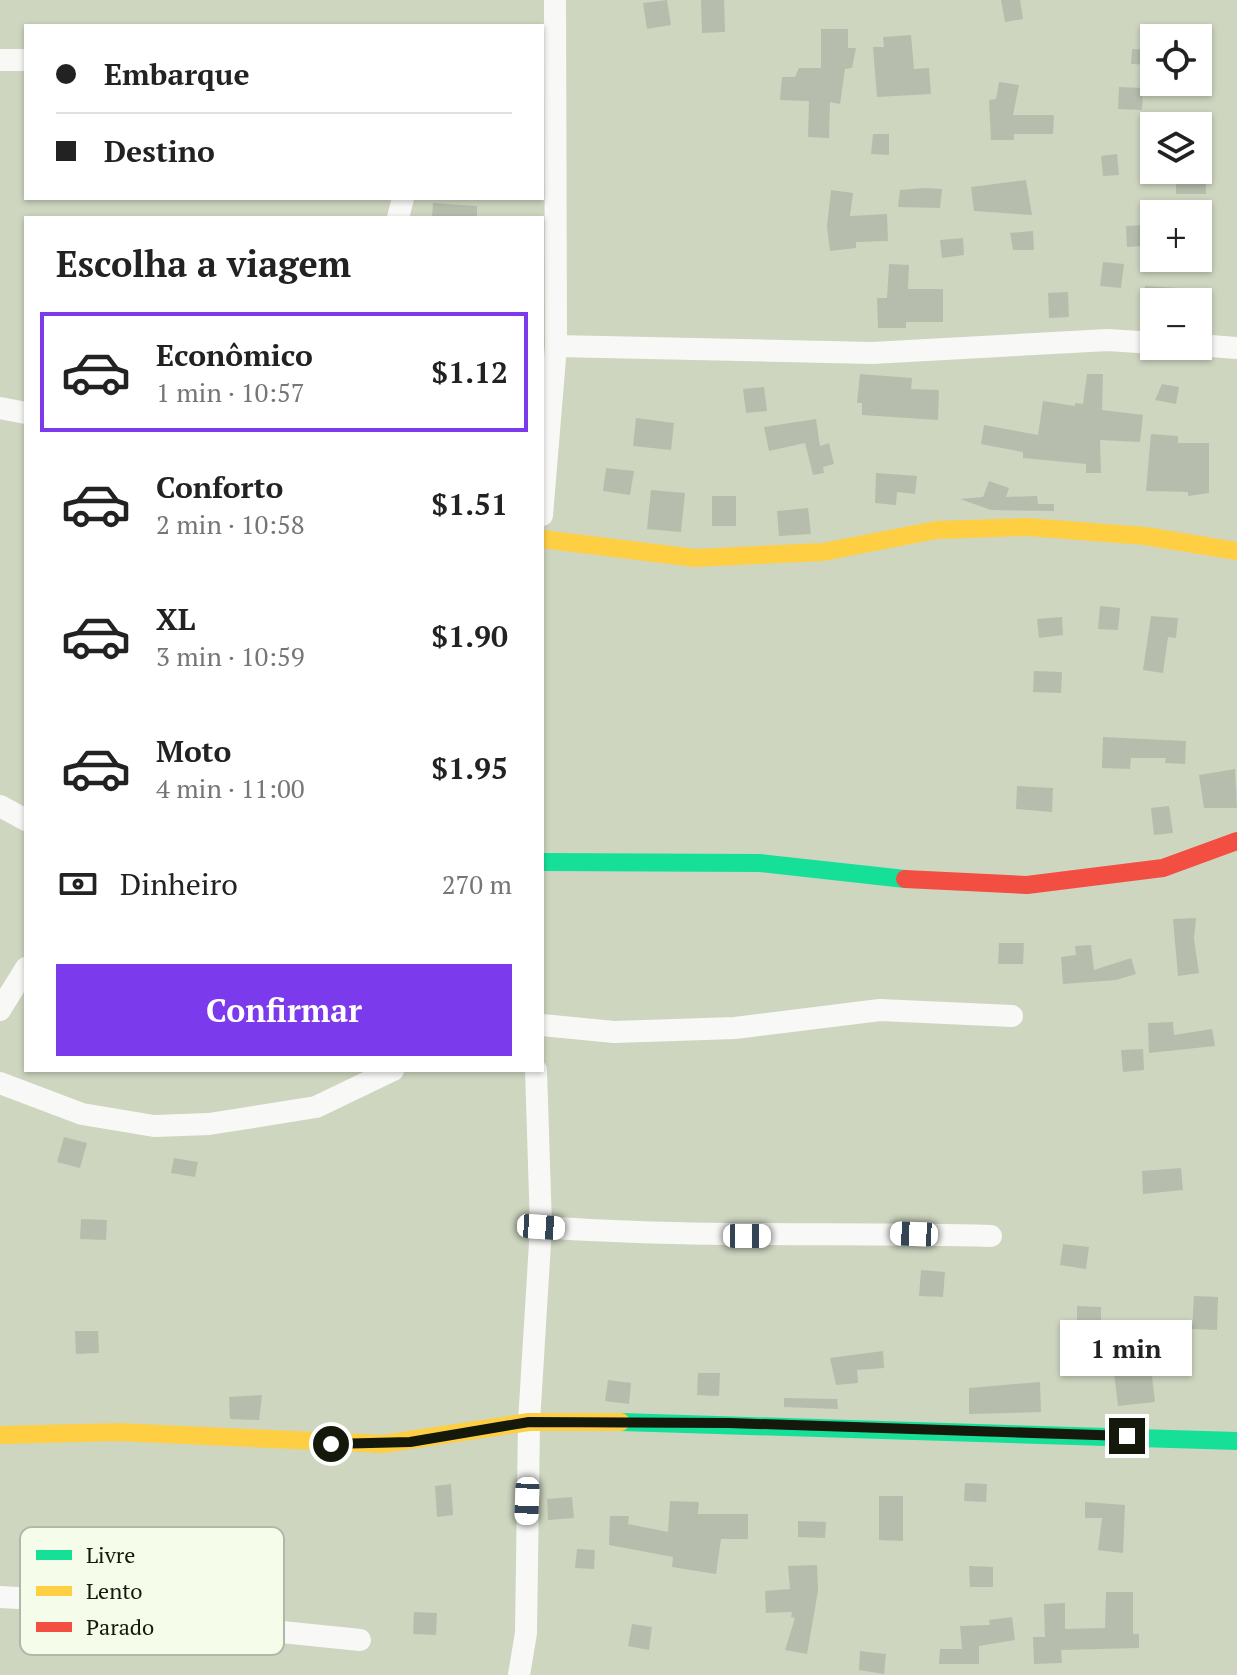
<!DOCTYPE html>
<html lang="pt">
<head>
<meta charset="utf-8">
<style>
	:root { --surface:#fff; --page:#f2f2f2; --text:#222; --muted:#767676; --line:#e0e0e0; --accent:#7c3aed }
	body { margin:0; font-family:"PT Serif",serif; background:var(--page); color:var(--text); height:100vh; display:flex; flex-direction:column; font-size:30px; white-space:nowrap }
	* { box-sizing:border-box; margin:0 }
	p { font-size:26px; color:var(--muted) }
	.icon { flex:none; width:44px; height:44px; fill:none; stroke:currentColor; stroke-width:2; stroke-linecap:round; stroke-linejoin:round }
	.map { position:relative; flex:1; overflow:hidden }
	.drawer { position:absolute; left:24px; top:216px; width:520px; height:856px; display:flex; flex-direction:column; background:var(--surface); border-radius:0px; box-shadow:0 2px 6px #0004 }
	.drawer>* { flex:none }
	.top-card { position:absolute; left:24px; top:24px; width:520px; height:176px; border-radius:0px; box-shadow:0 2px 6px #0004; display:grid; align-content:center; height:176px; padding:0 32px; background:var(--surface) }
	.fabs { position:absolute; left:1140px; top:24px; display:grid; gap:16px }
	.fabs a { display:grid; place-items:center; width:72px; height:72px; border-radius:0px; background:var(--surface); box-shadow:0 2px 6px #0004; font-size:40px }
	.end { position:absolute; width:36px; height:36px; margin:-18px; border:10px solid #14190b; background:#fff; box-shadow:0 0 0 4px #fff }
	.from { border-radius:50% }
	.bubble { position:absolute; height:56px; border-radius:0px; background:var(--surface); box-shadow:0 2px 6px #0004; font-size:26px; font-weight:800; line-height:56px; text-align:center }
	.car { position:absolute; width:24px; height:48px; margin:-24px -12px; border-radius:10px; box-shadow:0 0 6px 2px #0007; background:linear-gradient(#fff 24%,#345 0 40%,#fff 0 76%,#345 0 86%,#fff 0) }
	.top-card b { display:flex; align-items:center; gap:28px; height:76px; font-size:30px }
	.top-card b+b { border-top:2px solid var(--line) }
	.top-card i { width:20px; height:20px; background:var(--text) }
	ul { padding:0; list-style:none }
	li { display:flex; align-items:center; gap:24px; height:120px; margin:0 16px 12px; padding:0 16px; border:4px solid transparent; border-radius:0px }
	li div { flex:1 }
	li b { display:block; font-size:30px }
	li em { font-style:normal; font-weight:800 }
	li.active { border-color:var(--accent) }
	li>.icon { width:72px; height:72px; stroke-width:1.5 }
	h2 { padding:0 32px; font-size:36px; line-height:96px }
	.pay { display:flex; align-items:center; gap:20px; height:88px; padding:0 32px; font-size:30px }
	.pay p { margin-inline-start:auto }
	.button { display:flex; gap:16px; margin-top:auto; padding:16px 32px }
	.button a { flex:1; height:92px; border-radius:0px; background:var(--accent); color:#fff; font-size:32px; font-weight:800; line-height:92px; text-align:center }
	.map>svg:first-child { display:block }
	.building { fill:#b6bdac }
	.lines { fill:none; stroke-linecap:round; stroke-linejoin:round }
	.street { stroke:#f8f9f6; stroke-width:22 }
	.fast { stroke:#16e098; stroke-width:18 }
	.slow { stroke:#ffcf43; stroke-width:18 }
	.jam { stroke:#f24e42; stroke-width:18 }
	.route { stroke:#14190b; stroke-width:10 }
	.key { fill:#f5fce9; stroke:#b2b8a6; stroke-width:2 }
	.key-label { font-size:22px; fill:#14190b }
</style>
</head>
<body>
<div class="map">
<svg width="1237" height="1675" viewBox="0 0 1237 1675">
	<rect width="100%" height="100%" fill="#ced6c0"/>
	<!-- building -->
	<g class="building">
		<path d="M 667,0 L 671,25 L 647,29 L 643,3 Z"/>
		<path d="M 701,0 L 724,0 L 725,32 L 702,33 Z"/>
		<path d="M 1001,0 L 1020,0 L 1023,19 L 1005,22 Z"/>
		<path d="M 821,29 L 848,29 L 848,48 L 856,48 L 852,68 L 845,69 L 840,104 L 830,102 L 829,138 L 808,137 L 809,101 L 780,100 L 782,77 L 795,77 L 799,68 L 821,68 Z"/>
		<path d="M 911,35 L 914,69 L 929,68 L 931,94 L 877,97 L 873,47 L 884,47 L 883,37 Z"/>
		<path d="M 1132,49 L 1154,50 L 1154,65 L 1131,64 Z"/>
		<path d="M 999,82 L 1019,85 L 1013,115 L 1054,115 L 1053,134 L 1014,134 L 1014,140 L 991,140 L 989,100 L 996,99 Z"/>
		<path d="M 1119,87 L 1143,88 L 1142,110 L 1118,109 Z"/>
		<path d="M 873,134 L 889,134 L 889,155 L 871,154 Z"/>
		<path d="M 1117,154 L 1119,175 L 1103,176 L 1101,156 Z"/>
		<path d="M 1205,172 L 1206,194 L 1176,194 L 1176,173 Z"/>
		<path d="M 1026,180 L 1032,215 L 974,211 L 971,187 Z"/>
		<path d="M 924,188 L 942,189 L 940,208 L 898,207 L 900,190 Z"/>
		<path d="M 831,190 L 853,193 L 850,216 L 887,214 L 888,241 L 856,242 L 856,248 L 830,251 L 827,226 Z"/>
		<path d="M 433,203 L 477,206 L 477,218 L 432,218 Z"/>
		<path d="M 1146,225 L 1142,246 L 1127,247 L 1126,226 Z"/>
		<path d="M 1033,231 L 1034,250 L 1013,250 L 1010,233 Z"/>
		<path d="M 963,238 L 964,255 L 942,258 L 940,240 Z"/>
		<path d="M 1103,262 L 1124,264 L 1121,288 L 1100,286 Z"/>
		<path d="M 889,264 L 909,265 L 908,289 L 943,289 L 943,322 L 906,322 L 906,328 L 878,328 L 877,298 L 887,298 Z"/>
		<path d="M 1145,286 L 1178,288 L 1177,302 L 1144,302 Z"/>
		<path d="M 1068,292 L 1069,317 L 1049,318 L 1048,293 Z"/>
		<path d="M 860,374 L 912,378 L 911,389 L 939,390 L 938,420 L 862,415 L 862,403 L 857,403 Z"/>
		<path d="M 1087,374 L 1103,374 L 1102,410 L 1143,415 L 1140,442 L 1100,440 L 1101,473 L 1086,473 L 1086,464 L 1023,458 L 1023,452 L 981,444 L 984,425 L 1038,435 L 1043,401 L 1075,406 L 1075,403 L 1083,404 Z"/>
		<path d="M 1162,384 L 1179,387 L 1176,404 L 1155,400 Z"/>
		<path d="M 764,387 L 767,411 L 746,413 L 743,389 Z"/>
		<path d="M 636,418 L 674,423 L 671,450 L 633,446 Z"/>
		<path d="M 816,419 L 820,446 L 829,443 L 834,464 L 823,467 L 824,473 L 813,475 L 805,443 L 769,451 L 764,427 Z"/>
		<path d="M 1151,434 L 1178,436 L 1178,443 L 1209,443 L 1209,493 L 1188,496 L 1188,492 L 1146,491 Z"/>
		<path d="M 606,468 L 634,471 L 630,495 L 603,491 Z"/>
		<path d="M 876,473 L 917,476 L 915,494 L 897,492 L 896,505 L 875,503 Z"/>
		<path d="M 989,481 L 1009,488 L 1006,497 L 1037,496 L 1038,504 L 1054,504 L 1054,511 L 991,510 L 960,499 L 983,497 Z"/>
		<path d="M 651,490 L 685,493 L 681,532 L 647,529 Z"/>
		<rect x="712" y="496" width="24" height="30"/>
		<path d="M 808,508 L 811,534 L 779,536 L 777,511 Z"/>
		<path d="M 1100,606 L 1120,608 L 1118,630 L 1098,629 Z"/>
		<path d="M 1151,616 L 1178,618 L 1176,638 L 1168,637 L 1163,673 L 1143,670 Z"/>
		<path d="M 1062,617 L 1063,635 L 1039,638 L 1037,619 Z"/>
		<path d="M 1034,671 L 1062,672 L 1061,693 L 1033,692 Z"/>
		<path d="M 1103,737 L 1186,741 L 1185,764 L 1165,763 L 1166,758 L 1131,758 L 1130,769 L 1102,768 Z"/>
		<path d="M 1235,769 L 1237,808 L 1204,808 L 1199,775 Z"/>
		<path d="M 1017,786 L 1053,788 L 1052,812 L 1016,809 Z"/>
		<path d="M 1169,806 L 1173,833 L 1154,835 L 1151,808 Z"/>
		<path d="M 1196,918 L 1194,939 L 1199,973 L 1178,976 L 1173,919 Z"/>
		<path d="M 999,943 L 1024,943 L 1023,964 L 998,964 Z"/>
		<path d="M 1091,945 L 1094,970 L 1131,958 L 1136,974 L 1116,980 L 1063,984 L 1061,957 L 1076,955 L 1075,946 Z"/>
		<path d="M 1173,1022 L 1174,1035 L 1212,1029 L 1215,1046 L 1149,1053 L 1148,1023 Z"/>
		<path d="M 1143,1049 L 1144,1070 L 1123,1072 L 1121,1050 Z"/>
		<path d="M 64,1137 L 87,1143 L 80,1168 L 57,1162 Z"/>
		<path d="M 174,1158 L 198,1162 L 195,1177 L 171,1173 Z"/>
		<path d="M 1181,1168 L 1183,1190 L 1143,1194 L 1142,1171 Z"/>
		<path d="M 81,1219 L 107,1220 L 106,1240 L 80,1239 Z"/>
		<path d="M 1063,1244 L 1089,1247 L 1086,1269 L 1060,1265 Z"/>
		<path d="M 921,1270 L 945,1272 L 943,1297 L 919,1296 Z"/>
		<path d="M 1194,1296 L 1218,1297 L 1217,1330 L 1192,1329 Z"/>
		<path d="M 1077,1306 L 1101,1307 L 1101,1326 L 1077,1326 Z"/>
		<path d="M 75,1331 L 98,1331 L 99,1353 L 76,1354 Z"/>
		<path d="M 883,1351 L 884,1368 L 857,1370 L 858,1383 L 836,1385 L 830,1358 Z"/>
		<path d="M 1151,1368 L 1155,1402 L 1118,1406 L 1114,1373 Z"/>
		<path d="M 698,1373 L 720,1373 L 719,1396 L 697,1395 Z"/>
		<path d="M 608,1380 L 631,1383 L 629,1404 L 605,1401 Z"/>
		<path d="M 1040,1382 L 1041,1412 L 969,1414 L 969,1388 Z"/>
		<path d="M 262,1395 L 259,1420 L 230,1419 L 229,1397 Z"/>
		<path d="M 784,1398 L 837,1399 L 838,1409 L 784,1407 Z"/>
		<path d="M 965,1483 L 987,1484 L 986,1502 L 964,1501 Z"/>
		<path d="M 451,1484 L 453,1515 L 437,1517 L 435,1486 Z"/>
		<path d="M 879,1496 L 903,1496 L 903,1541 L 879,1540 Z"/>
		<path d="M 572,1497 L 574,1518 L 548,1520 L 547,1499 Z"/>
		<path d="M 670,1501 L 699,1502 L 698,1514 L 748,1514 L 748,1539 L 721,1539 L 716,1574 L 672,1567 L 673,1557 L 609,1545 L 610,1516 L 629,1516 L 628,1524 L 668,1532 Z"/>
		<path d="M 1085,1502 L 1125,1505 L 1123,1553 L 1098,1550 L 1102,1518 L 1085,1518 Z"/>
		<path d="M 798,1521 L 826,1522 L 825,1538 L 798,1537 Z"/>
		<path d="M 577,1549 L 595,1550 L 594,1569 L 575,1568 Z"/>
		<path d="M 817,1565 L 818,1591 L 807,1654 L 785,1650 L 795,1618 L 791,1617 L 792,1612 L 766,1613 L 765,1591 L 790,1589 L 788,1566 Z"/>
		<path d="M 969,1566 L 993,1567 L 993,1587 L 970,1587 Z"/>
		<path d="M 1106,1592 L 1133,1592 L 1133,1634 L 1139,1634 L 1139,1648 L 1061,1650 L 1062,1663 L 1034,1664 L 1033,1637 L 1045,1637 L 1044,1604 L 1065,1603 L 1065,1629 L 1105,1628 Z"/>
		<path d="M 414,1612 L 437,1613 L 436,1635 L 413,1634 Z"/>
		<path d="M 1012,1617 L 1015,1640 L 979,1646 L 979,1664 L 939,1664 L 940,1649 L 962,1649 L 960,1626 L 990,1625 L 989,1620 Z"/>
		<path d="M 632,1624 L 652,1627 L 649,1650 L 628,1646 Z"/>
		<path d="M 860,1651 L 886,1654 L 884,1674 L 859,1670 Z"/>
	</g>
	<g class="lines">
		<!-- street -->
		<g class="street">
			<path d="M 0,60 L 26,60"/>
			<path d="M 398,218 L 403,198"/>
			<path d="M 1198,345 L 1237,348"/>
			<path d="M 556,346 L 872,353 L 1108,340 L 1154,343"/>
			<path d="M 0,408 L 26,413"/>
			<path d="M 542,515 L 556,346 L 555,0"/>
			<path d="M 0,806 L 26,820"/>
			<path d="M 0,1010 L 26,968"/>
			<path d="M 542,1025 L 614,1032 L 735,1028 L 880,1010 L 1012,1016"/>
			<path d="M 0,1083 L 82,1114 L 154,1126 L 209,1124 L 316,1107 L 393,1070"/>
			<path d="M 541,1227 C 691,1238 841,1232 991,1236"/>
			<path d="M 0,1597 L 54,1600 L 204,1624 L 360,1640"/>
			<path d="M 519,1675 L 526,1633 L 529,1422 L 541,1227 L 536,1070"/>
		</g>
		<!-- fast -->
		<g class="fast">
			<path d="M 542,862 L 760,863 L 905,879"/>
			<path d="M 621,1422 L 1237,1441"/>
		</g>
		<!-- slow -->
		<g class="slow">
			<path d="M 542,539 L 695,558 L 823,552 L 936,530 L 1027,527 L 1145,536 L 1237,551"/>
			<path d="M 0,1435 L 118,1432 L 383,1444 L 529,1422 L 621,1422"/>
		</g>
		<!-- jam -->
		<path class="jam" d="M 905,879 L 1027,885 L 1163,868 L 1237,841"/>
	</g>
	<g class="lines">
		<!-- route -->
		<path class="route" d="M 331,1444 L 410,1442 L 529,1422 L 729,1423 L 1127,1436"/>
	</g>
	<!-- legend -->
	<rect x="20" y="1527" width="264" height="128" rx="12" class="key"/>
	<rect x="36" y="1550" width="36" height="10" fill="#16e098"/>
	<rect x="36" y="1586" width="36" height="10" fill="#ffcf43"/>
	<rect x="36" y="1622" width="36" height="10" fill="#f24e42"/>
	<g class="key-label">
		<text x="86" y="1563">Livre</text>
		<text x="86" y="1599">Lento</text>
		<text x="86" y="1635">Parado</text>
	</g>
</svg>
<div class="fabs">
<a><svg class="icon" aria-label="locate" viewBox="0 0 24 24"><circle cx="12" cy="12" r="6"/><path d="M12 2v4M12 18v4M2 12h4M18 12h4"/></svg></a>
<a><svg class="icon" aria-label="layers" viewBox="0 0 24 24"><path d="M12 4l9 5-9 5-9-5zM3 14l9 5 9-5"/></svg></a>
<a>+</a>
<a>−</a>
</div>
<i class="end from" style="left:331px;top:1444px"></i>
<i class="end" style="left:1127px;top:1436px"></i>
<div class="bubble" style="left:1060px;top:1320px;width:132px">1 min</div>
<i class="car" style="left:541px;top:1227px;rotate:94deg"></i>
<i class="car" style="left:914px;top:1234px;rotate:272deg"></i>
<i class="car" style="left:747px;top:1236px;rotate:90deg"></i>
<i class="car" style="left:527px;top:1501px;rotate:182deg"></i>
<div class="top-card">
<b><i class="from"></i>Embarque</b>
<b><i></i>Destino</b>
</div>
<section class="drawer">
<h2>Escolha a viagem</h2>
<ul>
<li class="active"><svg class="icon" aria-label="car" viewBox="0 0 24 24"><path d="M5 17H2v-5l4-1 3-4h7l3 4 3 1v5h-3M9 17h6M6 11h13"/><circle cx="7" cy="17" r="2"/><circle cx="17" cy="17" r="2"/></svg><div><b>Econômico</b><p>1 min · 10:57</p></div><em>$1.12</em></li>
<li><svg class="icon" aria-label="car" viewBox="0 0 24 24"><path d="M5 17H2v-5l4-1 3-4h7l3 4 3 1v5h-3M9 17h6M6 11h13"/><circle cx="7" cy="17" r="2"/><circle cx="17" cy="17" r="2"/></svg><div><b>Conforto</b><p>2 min · 10:58</p></div><em>$1.51</em></li>
<li><svg class="icon" aria-label="car" viewBox="0 0 24 24"><path d="M5 17H2v-5l4-1 3-4h7l3 4 3 1v5h-3M9 17h6M6 11h13"/><circle cx="7" cy="17" r="2"/><circle cx="17" cy="17" r="2"/></svg><div><b>XL</b><p>3 min · 10:59</p></div><em>$1.90</em></li>
<li><svg class="icon" aria-label="car" viewBox="0 0 24 24"><path d="M5 17H2v-5l4-1 3-4h7l3 4 3 1v5h-3M9 17h6M6 11h13"/><circle cx="7" cy="17" r="2"/><circle cx="17" cy="17" r="2"/></svg><div><b>Moto</b><p>4 min · 11:00</p></div><em>$1.95</em></li>
</ul>
<div class="pay"><svg class="icon" aria-label="cash" viewBox="0 0 24 24"><path d="M3 7h18v10H3z"/><circle cx="12" cy="12" r="2"/></svg>Dinheiro<p>270 m</p></div>
<div class="button"><a>Confirmar</a></div>
</section>
</div>
</body>
</html>
